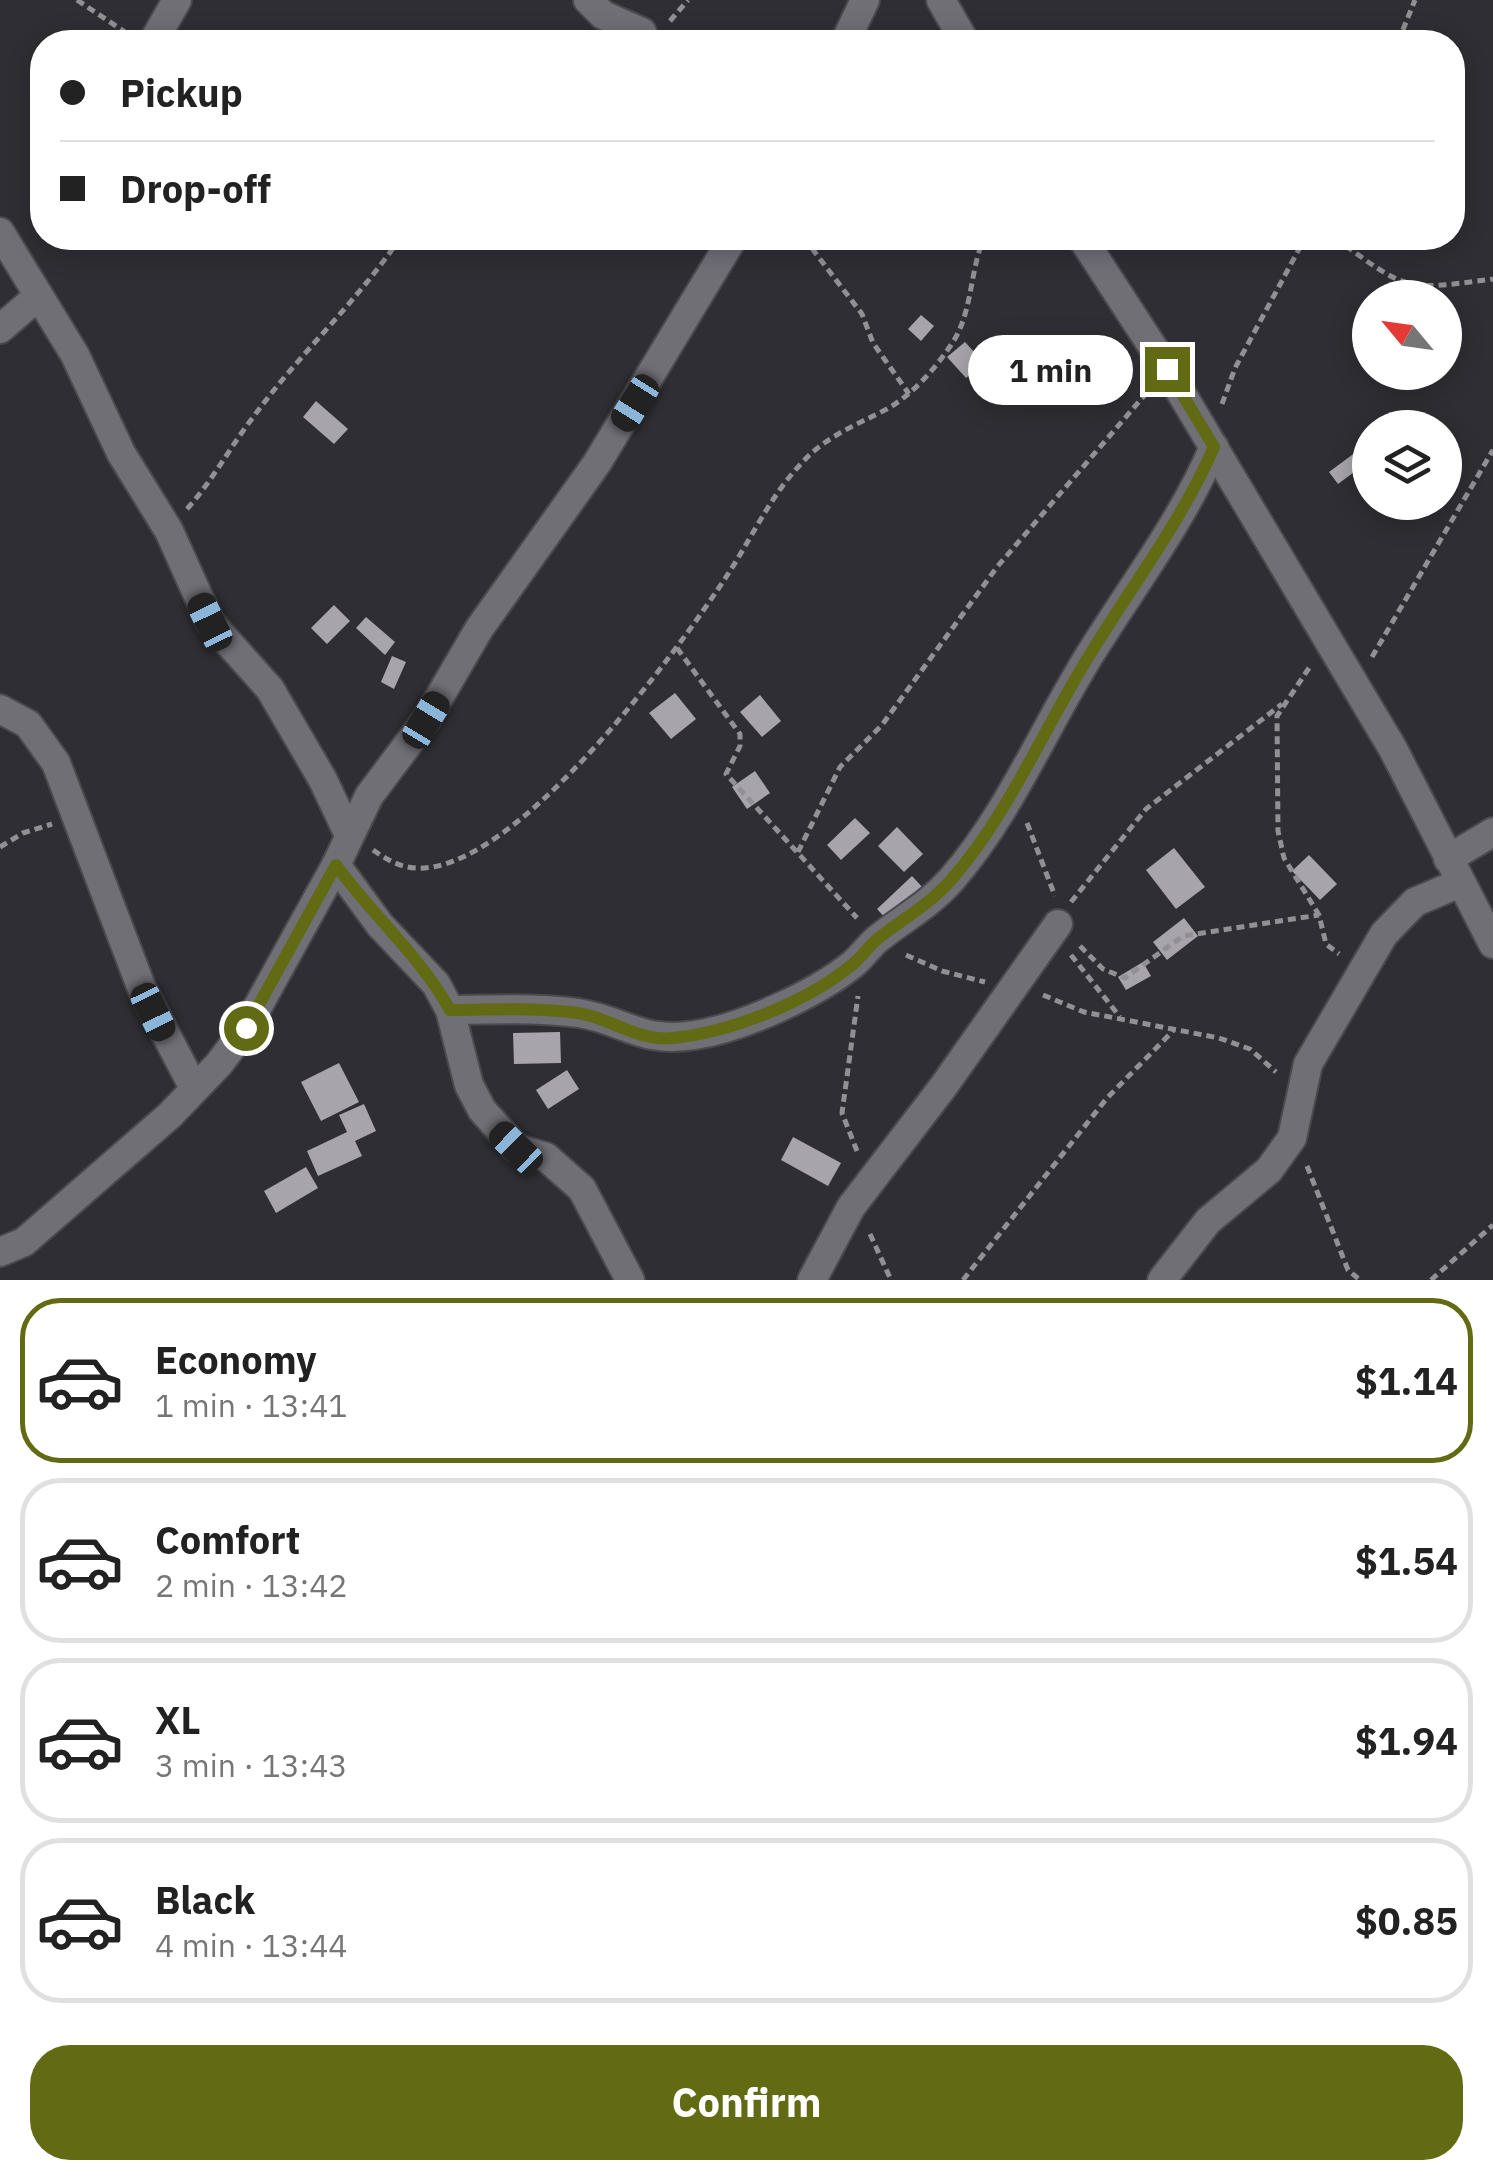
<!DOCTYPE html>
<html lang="en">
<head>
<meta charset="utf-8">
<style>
	:root { --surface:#fff; --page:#f2f2f2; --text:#222; --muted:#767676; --line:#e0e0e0; --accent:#626b13 }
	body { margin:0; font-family:"IBM Plex Sans",sans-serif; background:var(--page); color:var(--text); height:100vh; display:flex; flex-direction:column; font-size:38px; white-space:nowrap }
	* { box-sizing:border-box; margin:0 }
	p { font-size:32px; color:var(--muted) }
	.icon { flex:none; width:55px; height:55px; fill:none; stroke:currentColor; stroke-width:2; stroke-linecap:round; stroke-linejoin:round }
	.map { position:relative; height:1280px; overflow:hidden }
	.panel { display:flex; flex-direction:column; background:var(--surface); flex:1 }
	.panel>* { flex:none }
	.top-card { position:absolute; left:30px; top:30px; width:1435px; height:220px; border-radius:40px; box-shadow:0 5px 25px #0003; display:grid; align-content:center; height:220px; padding:0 30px; background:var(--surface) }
	.needle { width:65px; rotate:299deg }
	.buttons { position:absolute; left:1352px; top:280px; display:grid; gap:20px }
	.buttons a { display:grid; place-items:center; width:110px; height:110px; border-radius:50%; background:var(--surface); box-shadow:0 5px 25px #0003; font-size:50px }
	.end { position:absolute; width:45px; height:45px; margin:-22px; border:12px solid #626b13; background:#fff; box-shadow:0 0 0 5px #fff }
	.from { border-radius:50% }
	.bubble { position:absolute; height:70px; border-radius:35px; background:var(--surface); box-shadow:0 5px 25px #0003; font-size:32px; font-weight:800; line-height:70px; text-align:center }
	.car { position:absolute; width:30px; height:60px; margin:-30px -15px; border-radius:12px; box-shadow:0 0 8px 2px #0007; background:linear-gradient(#222 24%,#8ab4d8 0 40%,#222 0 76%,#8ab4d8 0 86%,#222 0) }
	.top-card b { display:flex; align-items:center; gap:35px; height:95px; font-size:38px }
	.top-card b+b { border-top:2px solid var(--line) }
	.top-card i { width:25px; height:25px; background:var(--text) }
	ul { padding:18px 0 0; list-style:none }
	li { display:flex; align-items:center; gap:30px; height:165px; margin:0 20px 15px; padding:0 10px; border:5px solid var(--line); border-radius:40px }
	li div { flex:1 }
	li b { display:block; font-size:38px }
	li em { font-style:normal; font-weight:800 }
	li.selected { border-color:var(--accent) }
	li>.icon { width:90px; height:90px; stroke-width:1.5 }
	.action { display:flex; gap:20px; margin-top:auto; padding:20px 30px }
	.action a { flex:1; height:115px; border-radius:40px; background:var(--accent); color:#fff; font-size:40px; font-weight:800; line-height:115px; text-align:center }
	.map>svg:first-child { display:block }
	.building { fill:#a7a4ac }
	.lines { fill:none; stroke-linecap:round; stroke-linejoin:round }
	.minor-casing { stroke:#4a494e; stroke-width:32 }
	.path { stroke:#919095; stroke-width:5; stroke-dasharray:8 5; stroke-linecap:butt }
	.minor { stroke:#706f76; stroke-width:28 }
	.route { stroke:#626b13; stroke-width:12 }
</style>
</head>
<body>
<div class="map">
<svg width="1493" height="1280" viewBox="0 0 1493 1280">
	<rect width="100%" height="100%" fill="#2f2e34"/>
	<!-- building -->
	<g class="building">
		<path d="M 921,315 L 934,326 L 921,341 L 908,329 Z"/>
		<path d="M 965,342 L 984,363 L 966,378 L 947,357 Z"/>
		<path d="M 316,401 L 348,429 L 334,444 L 303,417 Z"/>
		<path d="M 1360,449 L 1369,461 L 1338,484 L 1329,472 Z"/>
		<path d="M 334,605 L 350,621 L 327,644 L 311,628 Z"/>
		<path d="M 366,617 L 395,642 L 385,655 L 356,628 Z"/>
		<path d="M 392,656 L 406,662 L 394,689 L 381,682 Z"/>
		<path d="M 675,693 L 696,719 L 671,739 L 649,713 Z"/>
		<path d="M 760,695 L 781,721 L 762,737 L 740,712 Z"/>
		<path d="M 755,771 L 770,793 L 747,809 L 732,787 Z"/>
		<path d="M 855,818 L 870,833 L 841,860 L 827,845 Z"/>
		<path d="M 897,827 L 923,854 L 904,872 L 878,846 Z"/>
		<path d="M 1174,848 L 1205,887 L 1176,909 L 1146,870 Z"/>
		<path d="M 1309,855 L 1337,884 L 1320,900 L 1292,871 Z"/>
		<path d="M 912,876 L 924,889 L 889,922 L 877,909 Z"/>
		<path d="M 1184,918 L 1198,936 L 1167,960 L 1153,942 Z"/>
		<path d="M 1143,962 L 1151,976 L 1126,990 L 1118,977 Z"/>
		<path d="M 560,1032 L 561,1063 L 514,1064 L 513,1033 Z"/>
		<path d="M 339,1063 L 359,1102 L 321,1121 L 301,1082 Z"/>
		<path d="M 567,1070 L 579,1089 L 548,1109 L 536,1090 Z"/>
		<path d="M 364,1104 L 376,1131 L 355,1141 L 362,1156 L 318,1176 L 307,1151 L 347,1132 L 339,1115 Z"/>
		<path d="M 793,1137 L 841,1163 L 828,1186 L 781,1160 Z"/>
		<path d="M 306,1167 L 318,1188 L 276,1213 L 264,1191 Z"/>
	</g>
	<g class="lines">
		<defs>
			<g id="minor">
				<path d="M 588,0 L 603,15 L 642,32 L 645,42"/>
				<path d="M 941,0 L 965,42"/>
				<path d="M 153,42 L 177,0"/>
				<path d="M 845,42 L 865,0"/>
				<path d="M 0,232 L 75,355 L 121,453 L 169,531 L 210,622 L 270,689 L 323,780 L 348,833"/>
				<path d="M 1082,238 L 1167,369 L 1393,749 L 1493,944"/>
				<path d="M 0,329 L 36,298"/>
				<path d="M 0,709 L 28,724 L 56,763 L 142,989 L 194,1088"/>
				<path d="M 1448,859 L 1493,832"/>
				<path d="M 336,865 L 380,925 L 436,984 L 450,1010 L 469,1085 L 482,1110 L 516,1148 L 546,1157 L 582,1189 L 630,1280"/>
				<path d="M 450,1010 C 494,1010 535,1007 578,1013 C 625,1020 640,1044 695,1035 C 742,1028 816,994 853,964 C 863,956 870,944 880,937 C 904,918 930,904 951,880 C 1010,813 1046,723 1094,648 C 1136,581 1182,521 1214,447"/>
				<path d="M 0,1252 L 24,1242 L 170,1115 L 219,1064 L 246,1028 L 336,865 L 369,796 L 426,720 L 479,629 L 597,463 L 733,238"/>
				<path d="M 812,1280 L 851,1207 L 943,1087 L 1058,924"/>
				<path d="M 1162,1280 L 1208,1221 L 1269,1170 L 1292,1138 L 1308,1064 L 1384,934 L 1415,902 L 1460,883"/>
			</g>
		</defs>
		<!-- minor casing -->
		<use href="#minor" class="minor-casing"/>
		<!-- path -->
		<g class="path">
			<path d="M 77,0 L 125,32"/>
			<path d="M 670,21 L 688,0"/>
			<path d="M 1398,42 L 1415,0"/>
			<path d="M 804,238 L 862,314 L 873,343 L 909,394"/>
			<path d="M 1335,238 C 1408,291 1403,291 1493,279"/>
			<path d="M 1222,404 L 1235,368 L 1305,238"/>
			<path d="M 187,509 C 213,480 230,447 254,416 C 300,353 357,302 400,238"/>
			<path d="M 677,648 L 740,734 L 740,746 L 726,774 L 857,918"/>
			<path d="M 1372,657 L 1493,450"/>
			<path d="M 1309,668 L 1277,716 L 1278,831 L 1284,858 L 1319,915 L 1326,944 L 1339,954"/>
			<path d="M 1027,823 L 1055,896"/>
			<path d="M 0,847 L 23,833 L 52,824"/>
			<path d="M 373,850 C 386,859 399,867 415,868 C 514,875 678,651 728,574 C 751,539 770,497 799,466 C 824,437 854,426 887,409 C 913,394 934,370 951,345 C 973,313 969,273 984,238"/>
			<path d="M 798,852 L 840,767 L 882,725 L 997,567 L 1149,390"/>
			<path d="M 1071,902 L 1146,809 L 1282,704"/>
			<path d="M 1080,946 L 1103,969 L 1125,978 L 1183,936 L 1319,915"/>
			<path d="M 906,955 L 942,971 L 985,982"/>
			<path d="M 1071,955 L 1120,1017"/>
			<path d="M 1043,995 L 1084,1012 L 1219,1038 L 1250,1049 L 1276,1072"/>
			<path d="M 857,1151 L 842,1113 L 858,996"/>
			<path d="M 1307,1166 L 1348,1270 L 1360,1280"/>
			<path d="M 870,1234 L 891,1280"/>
			<path d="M 963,1280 L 1107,1098 L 1173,1031"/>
			<path d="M 1431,1280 L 1493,1225"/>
		</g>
		<!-- minor -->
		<use href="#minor" class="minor"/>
	</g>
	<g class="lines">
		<!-- route -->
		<path class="route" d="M 246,1028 L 336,865 C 372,915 421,957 450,1010 C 494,1010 535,1007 578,1013 C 611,1018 638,1042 673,1038 C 732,1032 807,1002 853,964 C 863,956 870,944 880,937 C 904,918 930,904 951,880 C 1010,813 1046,723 1094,648 C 1136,580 1182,520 1214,447 L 1167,369"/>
	</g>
</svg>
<div class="buttons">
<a><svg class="needle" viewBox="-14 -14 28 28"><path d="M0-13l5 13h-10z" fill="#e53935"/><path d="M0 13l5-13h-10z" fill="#767676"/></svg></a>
<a><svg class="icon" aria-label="layers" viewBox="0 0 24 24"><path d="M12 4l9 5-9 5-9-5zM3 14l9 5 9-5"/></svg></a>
</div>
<i class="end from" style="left:246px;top:1028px"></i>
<i class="end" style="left:1167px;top:369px"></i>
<div class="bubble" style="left:968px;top:335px;width:165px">1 min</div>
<i class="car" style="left:635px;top:403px;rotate:212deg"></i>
<i class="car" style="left:210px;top:622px;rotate:334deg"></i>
<i class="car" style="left:426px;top:720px;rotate:31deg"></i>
<i class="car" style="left:153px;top:1012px;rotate:154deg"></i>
<i class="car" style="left:516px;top:1148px;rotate:314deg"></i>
<div class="top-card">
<b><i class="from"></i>Pickup</b>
<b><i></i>Drop-off</b>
</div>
</div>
<section class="panel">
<ul>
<li class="selected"><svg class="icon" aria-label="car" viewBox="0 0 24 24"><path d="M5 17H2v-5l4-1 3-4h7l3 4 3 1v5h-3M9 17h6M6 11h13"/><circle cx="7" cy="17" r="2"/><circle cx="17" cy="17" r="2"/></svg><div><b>Economy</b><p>1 min · 13:41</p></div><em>$1.14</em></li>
<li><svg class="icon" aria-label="car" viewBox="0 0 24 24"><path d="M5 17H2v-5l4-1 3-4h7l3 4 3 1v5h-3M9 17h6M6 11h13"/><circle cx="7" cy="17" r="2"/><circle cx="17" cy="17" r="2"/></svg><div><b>Comfort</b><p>2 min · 13:42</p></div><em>$1.54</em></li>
<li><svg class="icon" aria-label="car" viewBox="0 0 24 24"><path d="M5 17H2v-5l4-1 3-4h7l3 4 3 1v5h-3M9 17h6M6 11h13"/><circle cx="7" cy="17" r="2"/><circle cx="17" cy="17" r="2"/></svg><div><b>XL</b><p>3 min · 13:43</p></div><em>$1.94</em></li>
<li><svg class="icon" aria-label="car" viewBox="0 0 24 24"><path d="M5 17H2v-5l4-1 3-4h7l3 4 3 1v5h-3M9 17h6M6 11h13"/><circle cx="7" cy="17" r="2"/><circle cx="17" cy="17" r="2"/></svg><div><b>Black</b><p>4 min · 13:44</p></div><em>$0.85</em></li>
</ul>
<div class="action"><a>Confirm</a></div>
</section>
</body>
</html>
